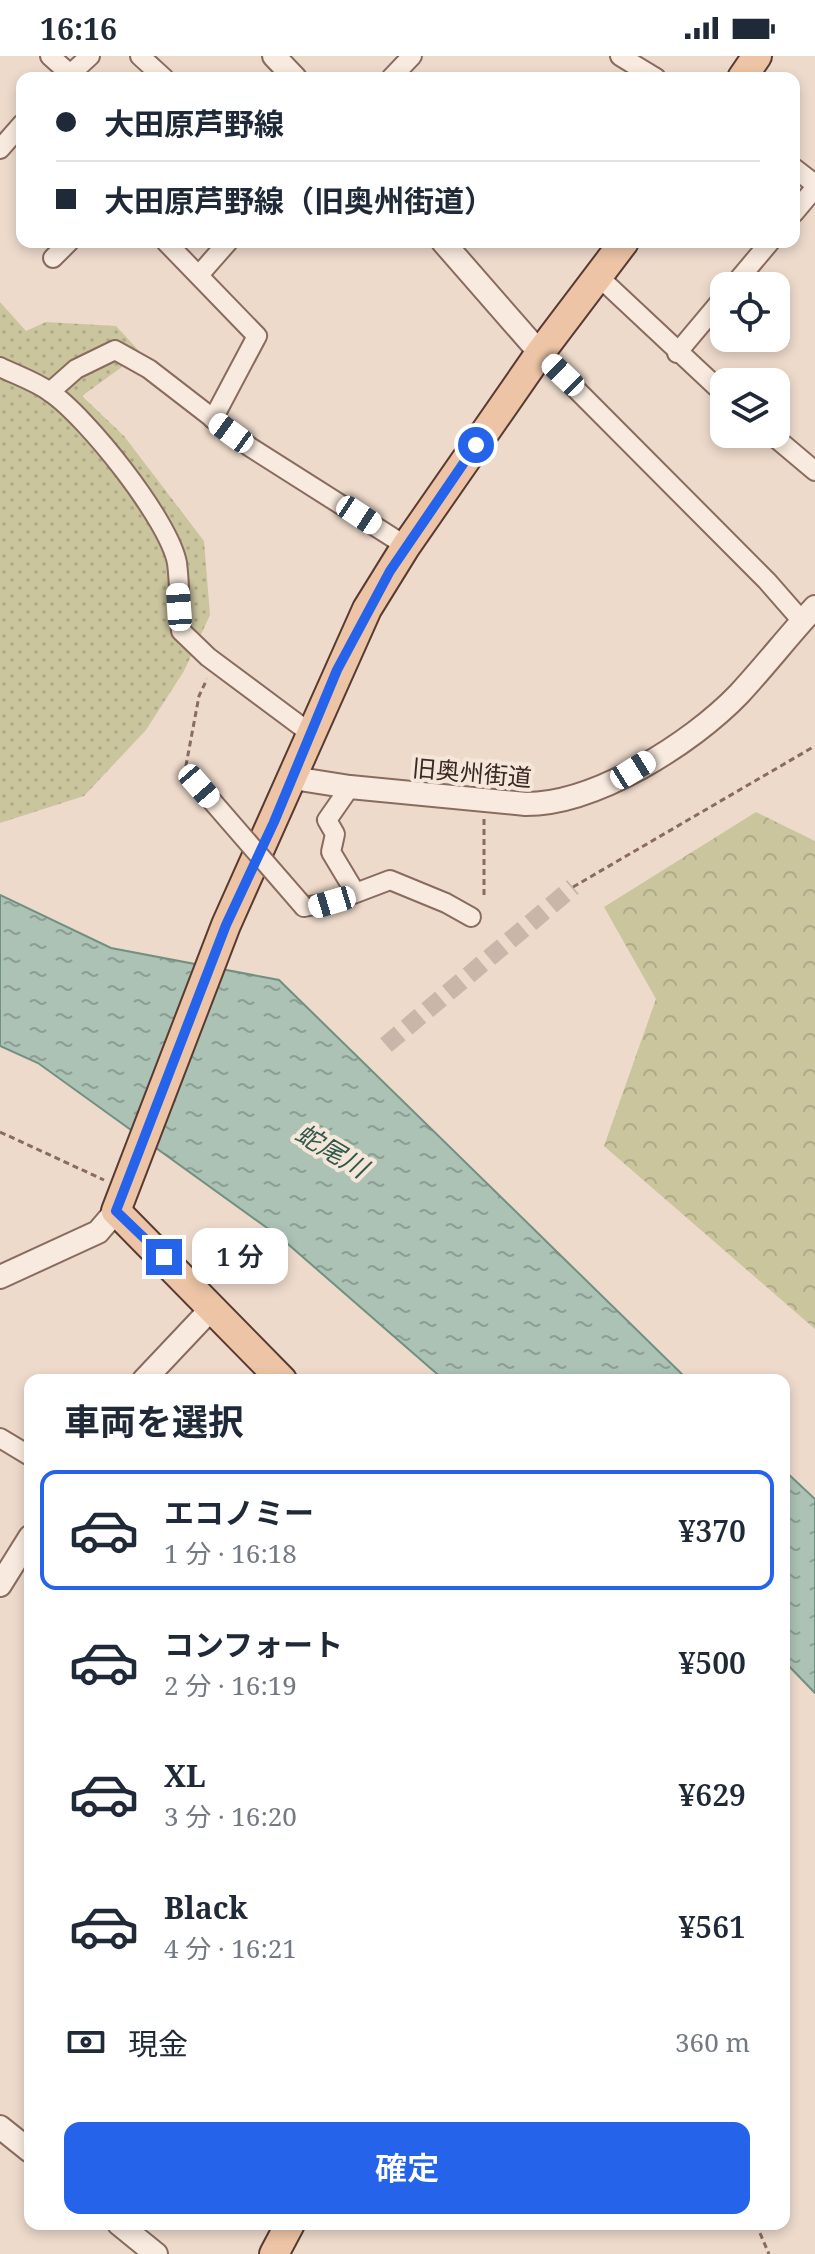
<!DOCTYPE html>
<html lang="ja">
<head>
<meta charset="utf-8">
<style>
	:root { --surface:#fff; --page:#f2f2f3; --text:#1f2937; --muted:#747a83; --line:#e0e1e3; --accent:#2563eb }
	body { margin:0; font-family:"Noto Serif","Noto Sans JP",serif; background:var(--page); color:var(--text); height:100vh; display:flex; flex-direction:column; font-size:30px; white-space:nowrap }
	* { box-sizing:border-box; margin:0 }
	p { font-size:26px; color:var(--muted) }
	.icon { flex:none; width:44px; height:44px; fill:none; stroke:currentColor; stroke-width:2; stroke-linecap:round; stroke-linejoin:round }
	.map { position:relative; flex:1; overflow:hidden }
	.sheet { position:absolute; left:24px; top:1318px; width:766px; height:856px; display:flex; flex-direction:column; background:var(--surface); border-radius:16px; box-shadow:0 4px 12px #0003 }
	.sheet>* { flex:none }
	.banner { position:absolute; left:16px; top:16px; width:784px; height:176px; border-radius:16px; box-shadow:0 4px 12px #0003; display:grid; align-content:center; height:176px; padding:0 40px; background:var(--surface) }
	.buttons { position:absolute; left:710px; top:216px; display:grid; gap:16px }
	.buttons a { display:grid; place-items:center; width:80px; height:80px; border-radius:16px; background:var(--surface); box-shadow:0 4px 12px #0003; font-size:40px }
	.end { position:absolute; width:36px; height:36px; margin:-18px; border:10px solid #2563eb; background:#fff; box-shadow:0 0 0 4px #fff }
	.from { border-radius:50% }
	.bubble { position:absolute; height:56px; border-radius:16px; background:var(--surface); box-shadow:0 4px 12px #0003; font-size:26px; font-weight:600; line-height:56px; text-align:center }
	.car { position:absolute; width:24px; height:48px; margin:-24px -12px; border-radius:10px; box-shadow:0 0 6px 2px #0007; background:linear-gradient(#fff 24%,#345 0 40%,#fff 0 76%,#345 0 86%,#fff 0) }
	.banner b { display:flex; align-items:center; gap:28px; height:76px; font-size:30px }
	.banner b+b { border-top:2px solid var(--line) }
	.banner i { width:20px; height:20px; background:var(--text) }
	ul { padding:0; list-style:none }
	li { display:flex; align-items:center; gap:24px; height:120px; margin:0 16px 12px; padding:0 24px; border:4px solid transparent; border-radius:16px }
	li div { flex:1 }
	li b { display:block; font-size:30px }
	li em { font-style:normal; font-weight:600 }
	li.selected { border-color:var(--accent) }
	li>.icon { width:72px; height:72px; stroke-width:1.5 }
	h2 { padding:0 40px; font-size:36px; line-height:96px }
	.pay { display:flex; align-items:center; gap:20px; height:88px; padding:0 40px; font-size:30px }
	.pay p { margin-inline-start:auto }
	.primary-button { display:flex; gap:16px; margin-top:auto; padding:16px 40px }
	.primary-button a { flex:1; height:92px; border-radius:16px; background:var(--accent); color:#fff; font-size:32px; font-weight:600; line-height:92px; text-align:center }
	.status { display:flex; justify-content:space-between; align-items:center; height:56px; padding:0 40px; background:var(--surface); direction:ltr }
	.status svg { height:22px; fill:currentColor }
	.map>svg:first-child { display:block }
	.forest { fill:url(#forest-crowns) }
	.park { fill:url(#park-dots) }
	.water { fill:url(#water-ripples); stroke:#719081; stroke-width:2 }
	.lines { fill:none; stroke-linecap:round; stroke-linejoin:round }
	.minor-tunnel { stroke:#c9b6a9; stroke-width:18; stroke-dasharray:18 9; stroke-linecap:butt }
	.minor-casing { stroke:#896b5f; stroke-width:22 }
	.tertiary-casing { stroke:#896b5f; stroke-width:26 }
	.primary-casing { stroke:#573b33; stroke-width:32 }
	.path { stroke:#896b5f; stroke-width:3; stroke-dasharray:6 4; stroke-linecap:butt }
	.minor { stroke:#f8eade; stroke-width:18 }
	.tertiary { stroke:#f8eade; stroke-width:22 }
	.primary { stroke:#edc5a6; stroke-width:28 }
	.minor-bridge-casing { stroke:#896b5f; stroke-width:22; stroke-linecap:butt }
	.minor-bridge { stroke:#f8eade; stroke-width:18 }
	.route { stroke:#2563eb; stroke-width:10 }
	.labels { text-anchor:middle; dominant-baseline:central; stroke-width:8; stroke-linejoin:round; paint-order:stroke }
	.street-label { font-size:24px; fill:#3a2822; stroke:#f5e6da }
	.water-label { font-size:26px; font-style:italic; fill:#32594d; stroke:#f5e6da }
</style>
</head>
<body>
<div class="status"><b>16:16</b><svg viewBox="0 0 49 12"><path d="M0 12V9h3v3zM5 12V6h3v6zM10 12V3h3v9zM15 12V0h3v12zM26 1h20v11H26zM47 4h2v5h-2z"/></svg></div>
<div class="map">
<svg width="815" height="2198" viewBox="0 0 815 2198">
	<defs>
		<pattern id="forest-crowns" width="20" height="18" patternUnits="userSpaceOnUse" patternTransform="scale(2)"><rect width="20" height="18" fill="#cbc59e"/><path d="M2 6a3 3 0 1 1 6 0M12 15a3 3 0 1 1 6 0" fill="none" stroke="#afa988"/></pattern>
		<pattern id="park-dots" width="8" height="8" patternUnits="userSpaceOnUse" patternTransform="scale(2)"><rect width="8" height="8" fill="#cbc59e"/><path d="M2 2h.1M6 6h.1" fill="none" stroke="#afa988" stroke-width="1.8" stroke-linecap="round"/></pattern>
		<pattern id="water-ripples" width="26" height="14" patternUnits="userSpaceOnUse" patternTransform="scale(2)"><rect width="26" height="14" fill="#abc2b5"/><path d="M2 4q2-2 4 0t4 0M15 11q2-2 4 0t4 0" fill="none" stroke="#8c9e93"/></pattern>
	</defs>
	<rect width="100%" height="100%" fill="#eddacb"/>
	<!-- forest -->
	<path class="forest" d="M 756,756 L 815,785 L 815,1273 L 604,1090 L 656,943 L 604,851 Z"/>
	<!-- park -->
	<path class="park" d="M 0,246 L 26,275 L 46,266 L 116,270 L 141,297 L 82,340 L 124,380 L 204,485 L 210,559 L 184,615 L 146,674 L 84,740 L 0,767 Z"/>
	<!-- water -->
	<g class="water">
		<path d="M 0,839 L 111,892 L 279,924 L 688,1324 L 444,1324 L 281,1182 L 38,1007 L 0,990 Z"/>
		<path d="M 784,1414 L 815,1443 L 815,1637 L 784,1605 Z"/>
	</g>
	<g class="lines">
		<!-- minor-tunnel -->
		<path class="minor-tunnel" d="M 386,989 L 573,831"/>
		<defs>
			<g id="minor">
				<path d="M 50,0 L 70,18"/>
				<path d="M 140,0 L 164,22"/>
				<path d="M 620,0 L 656,22"/>
				<path d="M 66,22 L 90,0"/>
				<path d="M 391,22 L 412,0"/>
				<path d="M 0,93 L 22,68"/>
				<path d="M 794,112 L 815,128"/>
				<path d="M 794,157 L 815,132"/>
				<path d="M 166,186 L 257,280 L 213,363"/>
				<path d="M 53,202 L 69,186"/>
				<path d="M 199,219 L 228,186"/>
				<path d="M 599,221 L 724,338"/>
				<path d="M 733,230 L 770,186"/>
				<path d="M 540,297 L 767,525 L 802,565"/>
				<path d="M 677,297 L 724,241"/>
				<path d="M 0,311 C 16,319 35,325 50,336 C 86,360 169,464 177,507 C 180,529 179,553 181,575 L 208,601 L 310,677"/>
				<path d="M 50,336 L 76,313 L 115,294 L 149,313 L 250,391 L 406,490"/>
				<path d="M 771,378 L 815,415"/>
				<path d="M 350,731 L 327,764 L 335,778 L 331,796 L 355,836"/>
				<path d="M 304,851 L 332,846 L 390,824 L 446,847 L 471,861"/>
				<path d="M 0,1382 L 30,1400"/>
			</g>
			<g id="tertiary">
				<path d="M 274,0 L 295,22"/>
				<path d="M 443,186 L 540,297"/>
				<path d="M 293,722 L 350,731 L 526,748 C 595,748 691,688 739,638 C 765,610 789,579 815,551"/>
				<path d="M 0,1221 L 98,1176 L 116,1155"/>
				<path d="M 144,1324 L 212,1252"/>
				<path d="M 0,1529 L 30,1481"/>
				<path d="M 0,2071 L 30,2095"/>
				<path d="M 119,2168 L 156,2198"/>
			</g>
			<g id="primary">
				<path d="M 742,22 L 757,0"/>
				<path d="M 282,1324 L 116,1155 L 226,869 L 367,553 L 406,490 L 540,297 L 624,186"/>
				<path d="M 274,2198 L 290,2168"/>
			</g>
		</defs>
		<!-- minor casing -->
		<use href="#minor" class="minor-casing"/>
		<!-- tertiary casing -->
		<use href="#tertiary" class="tertiary-casing"/>
		<!-- primary casing -->
		<use href="#primary" class="primary-casing"/>
		<!-- path -->
		<g class="path">
			<path d="M 184,720 L 199,640 L 207,623"/>
			<path d="M 573,831 L 815,690"/>
			<path d="M 484,839 L 484,763"/>
			<path d="M 0,1076 L 104,1124"/>
			<path d="M 756,2168 L 769,2198"/>
		</g>
		<!-- minor -->
		<use href="#minor" class="minor"/>
		<!-- tertiary -->
		<use href="#tertiary" class="tertiary"/>
		<!-- primary -->
		<use href="#primary" class="primary"/>
		<defs>
			<path id="minor-bridge" d="M 199,730 L 304,851"/>
		</defs>
		<!-- minor-bridge casing -->
		<use href="#minor-bridge" class="minor-bridge-casing"/>
		<!-- minor-bridge -->
		<use href="#minor-bridge" class="minor-bridge"/>
	</g>
	<g class="lines">
		<!-- route -->
		<path class="route" d="M 164,1201 L 116,1155 L 226,869 L 274,766 L 337,614 L 390,515 L 476,389"/>
	</g>
	<g class="labels">
		<!-- street labels -->
		<g class="street-label">
			<text transform="translate(472 716) rotate(5)">旧奥州街道</text>
		</g>
		<!-- water labels -->
		<g class="water-label">
			<text transform="translate(332 1094) rotate(31)">蛇尾川</text>
		</g>
	</g>
</svg>
<div class="buttons">
<a><svg class="icon" aria-label="locate" viewBox="0 0 24 24"><circle cx="12" cy="12" r="6"/><path d="M12 2v4M12 18v4M2 12h4M18 12h4"/></svg></a>
<a><svg class="icon" aria-label="layers" viewBox="0 0 24 24"><path d="M12 4l9 5-9 5-9-5zM3 14l9 5 9-5"/></svg></a>
</div>
<i class="end from" style="left:476px;top:389px"></i>
<i class="end" style="left:164px;top:1201px"></i>
<div class="bubble" style="left:192px;top:1172px;width:96px">1 分</div>
<i class="car" style="left:563px;top:319px;rotate:314deg"></i>
<i class="car" style="left:231px;top:377px;rotate:306deg"></i>
<i class="car" style="left:359px;top:459px;rotate:123deg"></i>
<i class="car" style="left:179px;top:551px;rotate:356deg"></i>
<i class="car" style="left:633px;top:714px;rotate:58deg"></i>
<i class="car" style="left:199px;top:730px;rotate:139deg"></i>
<i class="car" style="left:332px;top:846px;rotate:253deg"></i>
<div class="banner">
<b><i class="from"></i>大田原芦野線</b>
<b><i></i>大田原芦野線（旧奥州街道）</b>
</div>
<section class="sheet">
<h2>車両を選択</h2>
<ul>
<li class="selected"><svg class="icon" aria-label="car" viewBox="0 0 24 24"><path d="M5 17H2v-5l4-1 3-4h7l3 4 3 1v5h-3M9 17h6M6 11h13"/><circle cx="7" cy="17" r="2"/><circle cx="17" cy="17" r="2"/></svg><div><b>エコノミー</b><p>1 分 · 16:18</p></div><em>¥370</em></li>
<li><svg class="icon" aria-label="car" viewBox="0 0 24 24"><path d="M5 17H2v-5l4-1 3-4h7l3 4 3 1v5h-3M9 17h6M6 11h13"/><circle cx="7" cy="17" r="2"/><circle cx="17" cy="17" r="2"/></svg><div><b>コンフォート</b><p>2 分 · 16:19</p></div><em>¥500</em></li>
<li><svg class="icon" aria-label="car" viewBox="0 0 24 24"><path d="M5 17H2v-5l4-1 3-4h7l3 4 3 1v5h-3M9 17h6M6 11h13"/><circle cx="7" cy="17" r="2"/><circle cx="17" cy="17" r="2"/></svg><div><b>XL</b><p>3 分 · 16:20</p></div><em>¥629</em></li>
<li><svg class="icon" aria-label="car" viewBox="0 0 24 24"><path d="M5 17H2v-5l4-1 3-4h7l3 4 3 1v5h-3M9 17h6M6 11h13"/><circle cx="7" cy="17" r="2"/><circle cx="17" cy="17" r="2"/></svg><div><b>Black</b><p>4 分 · 16:21</p></div><em>¥561</em></li>
</ul>
<div class="pay"><svg class="icon" aria-label="cash" viewBox="0 0 24 24"><path d="M3 7h18v10H3z"/><circle cx="12" cy="12" r="2"/></svg>現金<p>360 m</p></div>
<div class="primary-button"><a>確定</a></div>
</section>
</div>
</body>
</html>
